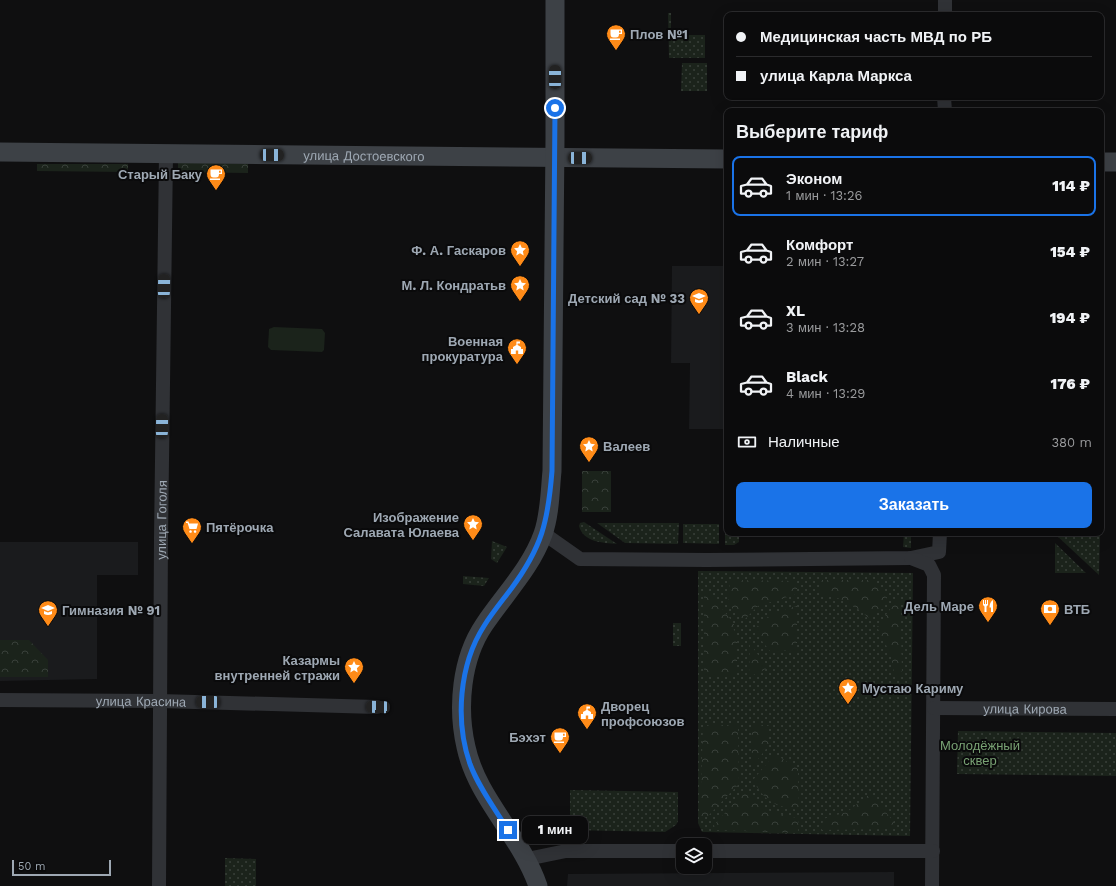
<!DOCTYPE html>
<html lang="ru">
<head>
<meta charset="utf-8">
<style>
	:root { --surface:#0b0b0c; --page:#141415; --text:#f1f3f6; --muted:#9a9b9d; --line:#2b2b2d; --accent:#1a73e8 }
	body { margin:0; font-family:"Work Sans",sans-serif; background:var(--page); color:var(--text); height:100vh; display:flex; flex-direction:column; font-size:15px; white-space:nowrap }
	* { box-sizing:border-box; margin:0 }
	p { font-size:13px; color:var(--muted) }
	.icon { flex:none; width:22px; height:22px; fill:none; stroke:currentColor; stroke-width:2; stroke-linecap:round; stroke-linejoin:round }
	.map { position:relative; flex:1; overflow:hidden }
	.sheet { position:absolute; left:724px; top:108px; width:380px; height:428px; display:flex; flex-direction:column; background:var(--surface); border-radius:8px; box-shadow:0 4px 16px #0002,0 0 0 1px var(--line) }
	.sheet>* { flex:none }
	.top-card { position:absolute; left:724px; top:12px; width:380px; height:88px; border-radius:8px; box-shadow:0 4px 16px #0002,0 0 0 1px var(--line); display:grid; align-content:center; height:88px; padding:0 12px; background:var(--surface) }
	.buttons { position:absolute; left:676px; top:838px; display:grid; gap:8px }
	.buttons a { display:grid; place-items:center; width:36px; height:36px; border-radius:8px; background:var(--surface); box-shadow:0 4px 16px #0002,0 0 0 1px var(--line); font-size:20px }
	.scale { position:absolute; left:12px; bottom:10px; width:99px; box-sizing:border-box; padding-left:4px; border:2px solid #9ea8b3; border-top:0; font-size:11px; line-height:14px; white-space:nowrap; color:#9ea8b3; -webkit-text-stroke:3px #0a0a0b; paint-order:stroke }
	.end { position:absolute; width:18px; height:18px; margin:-9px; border:5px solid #1a73e8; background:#fff; box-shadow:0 0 0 2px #fff }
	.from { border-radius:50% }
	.bubble { position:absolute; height:28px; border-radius:8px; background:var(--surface); box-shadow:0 4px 16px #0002,0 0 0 1px var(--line); font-size:13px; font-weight:800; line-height:28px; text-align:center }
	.car { position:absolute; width:12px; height:24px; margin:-12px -6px; border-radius:5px; box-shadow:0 0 3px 1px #0007; background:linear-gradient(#222 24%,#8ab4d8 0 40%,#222 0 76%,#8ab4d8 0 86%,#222 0) }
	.top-card b { display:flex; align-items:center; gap:14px; height:38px; font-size:15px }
	.top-card b+b { border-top:1px solid var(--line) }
	.top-card i { width:10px; height:10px; background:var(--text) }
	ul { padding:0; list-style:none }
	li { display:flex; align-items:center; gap:12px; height:60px; margin:0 8px 6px; padding:0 4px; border:2px solid transparent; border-radius:8px }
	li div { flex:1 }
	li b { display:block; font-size:15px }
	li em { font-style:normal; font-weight:800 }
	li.on { border-color:var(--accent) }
	li>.icon { width:36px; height:36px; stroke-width:1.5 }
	h2 { padding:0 12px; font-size:18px; line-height:48px }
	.pay { display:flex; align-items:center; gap:10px; height:44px; padding:0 12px; font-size:15px }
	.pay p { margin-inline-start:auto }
	.primary-button { display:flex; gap:8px; margin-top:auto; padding:8px 12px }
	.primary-button a { flex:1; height:46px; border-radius:8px; background:var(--accent); color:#fff; font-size:16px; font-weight:800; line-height:46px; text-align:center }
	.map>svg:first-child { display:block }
	.built { fill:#1a1b1d }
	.green { fill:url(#green-dots) }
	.forest { fill:url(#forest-crowns) }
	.pitch { fill:#1b231b }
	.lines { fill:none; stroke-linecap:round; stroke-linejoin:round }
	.street { stroke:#303236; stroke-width:14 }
	.secondary { stroke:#3d4146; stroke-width:19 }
	.route { stroke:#1a73e8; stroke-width:5 }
	.labels { text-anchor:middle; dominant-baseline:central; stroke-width:4; stroke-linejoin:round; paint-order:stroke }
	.poi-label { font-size:13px; font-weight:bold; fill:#9ea8b3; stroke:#0a0a0b; text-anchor:end }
	.street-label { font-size:13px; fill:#9ea8b3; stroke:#0a0a0b }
	.park-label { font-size:13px; fill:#78a173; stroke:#0a0a0b }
</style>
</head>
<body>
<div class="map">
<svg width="1116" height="886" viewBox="0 0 1116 886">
	<defs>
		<pattern id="green-dots" width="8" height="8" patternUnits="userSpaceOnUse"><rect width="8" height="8" fill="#1b231b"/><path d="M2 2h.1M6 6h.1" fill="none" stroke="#39403a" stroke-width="1.8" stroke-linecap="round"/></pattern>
		<pattern id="forest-crowns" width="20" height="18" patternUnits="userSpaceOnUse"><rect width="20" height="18" fill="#1b231b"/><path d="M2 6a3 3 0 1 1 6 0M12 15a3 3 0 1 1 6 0" fill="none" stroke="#39403a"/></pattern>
	</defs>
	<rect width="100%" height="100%" fill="#0f0f10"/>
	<!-- built -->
	<g class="built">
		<path d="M 672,266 L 727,266 L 727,429 L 689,429 L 690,363 L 671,363 Z"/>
		<path d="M 0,542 L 138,542 L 138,575 L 97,575 L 97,679 L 0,681 Z"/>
		<path d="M 894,872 L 894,886 L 567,886 L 568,874 Z"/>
	</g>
	<!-- green -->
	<g class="green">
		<path d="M 668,13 L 671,13 L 671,35 L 705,35 L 705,58 L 669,58 Z"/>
		<path d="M 682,63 L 707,63 L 707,91 L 681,91 Z"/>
		<path d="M 584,522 L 617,544 C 603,543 583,542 579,526 L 580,523 Z"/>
		<path d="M 597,523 L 679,523 L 678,544 L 625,543 Z"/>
		<path d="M 683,524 L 719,524 L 719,544 L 683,543 Z"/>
		<path d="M 725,525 L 727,525 L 727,533 L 739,533 L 739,542 L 734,545 L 725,545 Z"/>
		<path d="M 904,533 L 911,533 L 911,548 L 903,547 Z"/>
		<path d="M 1055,533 L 1100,533 L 1099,575 L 1055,534 Z"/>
		<path d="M 492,541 L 507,547 L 497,563 L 491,559 Z"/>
		<path d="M 1055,543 L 1086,573 L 1055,573 Z"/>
		<path d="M 698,571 L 913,573 L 910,836 L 702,832 L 698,823 Z"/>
		<path d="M 463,576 L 489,578 L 484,586 L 463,584 Z"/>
		<rect x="673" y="623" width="8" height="23"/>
		<path d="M 958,731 L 1116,733 L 1116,776 L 957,774 Z"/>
		<path d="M 570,790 L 678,792 L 678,821 L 676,825 L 665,832 L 570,830 Z"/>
		<path d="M 225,858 L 256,859 L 256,886 L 225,886 Z"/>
	</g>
	<!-- forest -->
	<g class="forest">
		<path d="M 178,162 L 248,164 L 248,173 L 178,172 Z"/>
		<path d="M 37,164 L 128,164 L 128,172 L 37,171 Z"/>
		<rect x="582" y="471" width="29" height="41"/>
		<path d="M 730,580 L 797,581 L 797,594 L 758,606 L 745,619 L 741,619 L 728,603 Z"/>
		<path d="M 820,580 L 871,580 L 882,589 L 887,599 L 871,620 C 854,604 843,598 820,594 Z"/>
		<path d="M 704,585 L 734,624 L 733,628 L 737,635 L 737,677 L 704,677 Z"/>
		<path d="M 900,596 L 902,674 L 901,677 L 895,677 L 890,653 L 877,627 Z"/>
		<path d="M 797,606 L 797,651 L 770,651 L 753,630 L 772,613 Z"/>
		<path d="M 0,640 L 29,640 L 48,660 L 48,677 L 0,677 Z"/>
		<path d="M 750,644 L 768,668 L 749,677 Z"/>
		<path d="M 703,725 L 738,725 L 739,784 L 707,817 L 700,817 Z"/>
		<path d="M 751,725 L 769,725 L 769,745 L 752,767 Z"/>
		<path d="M 775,754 L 798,769 L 799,810 C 774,806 765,802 753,780 Z"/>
		<path d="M 746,790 C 760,811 775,814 799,818 L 798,833 L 715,830 L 714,825 Z"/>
		<path d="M 870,794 L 894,822 L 890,829 L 822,830 L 823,819 L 847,812 Z"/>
	</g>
	<!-- pitch -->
	<path class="pitch" d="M 274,327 L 322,329 L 325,333 L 324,350 L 322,352 L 271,350 L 268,347 L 269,329 Z"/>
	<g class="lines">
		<!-- street -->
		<g class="street">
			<path d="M 945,15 L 945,0"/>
			<path d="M 944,97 L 945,111"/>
			<path d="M 543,533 L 580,559 L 707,560 L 911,558 L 939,552 L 940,533"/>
			<path d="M 911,558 L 929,565 L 934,575 L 932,886"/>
			<path id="s1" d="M 0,700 L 160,701 L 377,707"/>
			<path id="s2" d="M 934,708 L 1116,709"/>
			<path d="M 705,851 L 933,851"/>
			<path d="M 527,859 L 566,851 L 683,851"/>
			<path id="s3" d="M 159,886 L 161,538 L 166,154"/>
		</g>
		<!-- secondary -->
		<g class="secondary">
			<path id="s4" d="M 0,152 L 727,159"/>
			<path d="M 1101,162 L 1116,162"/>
			<path d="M 538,886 C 521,836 477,799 466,747 C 457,708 461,659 484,625 C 504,595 531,568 543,534 C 550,514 550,491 552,471 L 555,139 L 555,0"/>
		</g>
	</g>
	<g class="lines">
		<!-- route -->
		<path class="route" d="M 508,830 C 495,809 479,788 470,764 C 455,721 459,665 484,626 C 492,613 502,601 511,589 C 542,547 548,522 552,471 L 555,108"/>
	</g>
	<!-- icons -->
	<defs>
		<symbol id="cafe-pin" viewBox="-11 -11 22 30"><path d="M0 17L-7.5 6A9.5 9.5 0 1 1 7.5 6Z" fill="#ff8b18" stroke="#0a0a0b"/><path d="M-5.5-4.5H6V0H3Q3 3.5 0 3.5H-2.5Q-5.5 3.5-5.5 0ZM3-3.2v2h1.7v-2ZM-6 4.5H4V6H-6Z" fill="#fff"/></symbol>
		<symbol id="sight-pin" viewBox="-11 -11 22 30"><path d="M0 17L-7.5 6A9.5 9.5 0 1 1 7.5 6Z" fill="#ff8b18" stroke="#0a0a0b"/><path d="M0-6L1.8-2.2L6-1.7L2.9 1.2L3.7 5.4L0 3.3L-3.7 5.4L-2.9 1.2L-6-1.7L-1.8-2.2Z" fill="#fff"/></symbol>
		<symbol id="school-pin" viewBox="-11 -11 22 30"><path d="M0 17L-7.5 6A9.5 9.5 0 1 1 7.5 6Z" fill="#ff8b18" stroke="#0a0a0b"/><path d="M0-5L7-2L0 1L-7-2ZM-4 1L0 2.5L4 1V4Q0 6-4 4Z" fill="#fff"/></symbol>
		<symbol id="civic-pin" viewBox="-11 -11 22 30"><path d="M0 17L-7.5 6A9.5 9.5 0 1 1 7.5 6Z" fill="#ff8b18" stroke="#0a0a0b"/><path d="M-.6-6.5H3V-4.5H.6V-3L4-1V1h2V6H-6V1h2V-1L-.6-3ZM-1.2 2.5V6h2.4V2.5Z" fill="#fff"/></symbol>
		<symbol id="supermarket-pin" viewBox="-11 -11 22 30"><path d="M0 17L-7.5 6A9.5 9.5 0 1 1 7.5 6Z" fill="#ff8b18" stroke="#0a0a0b"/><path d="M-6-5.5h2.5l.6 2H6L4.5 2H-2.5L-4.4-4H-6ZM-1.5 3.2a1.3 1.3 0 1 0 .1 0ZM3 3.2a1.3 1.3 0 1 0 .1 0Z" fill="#fff"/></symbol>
		<symbol id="restaurant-pin" viewBox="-11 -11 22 30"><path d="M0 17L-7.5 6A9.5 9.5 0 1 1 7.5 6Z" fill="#ff8b18" stroke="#0a0a0b"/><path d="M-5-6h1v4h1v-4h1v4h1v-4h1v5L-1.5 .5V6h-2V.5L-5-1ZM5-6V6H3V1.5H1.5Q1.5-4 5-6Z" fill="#fff"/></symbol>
		<symbol id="bank-pin" viewBox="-11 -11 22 30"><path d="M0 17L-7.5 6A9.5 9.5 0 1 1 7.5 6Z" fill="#ff8b18" stroke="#0a0a0b"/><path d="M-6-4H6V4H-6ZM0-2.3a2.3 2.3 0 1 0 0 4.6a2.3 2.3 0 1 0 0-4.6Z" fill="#fff"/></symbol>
	</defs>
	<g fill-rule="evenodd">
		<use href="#cafe-pin" x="605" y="23" width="22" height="30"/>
		<use href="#cafe-pin" x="205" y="163" width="22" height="30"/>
		<use href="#sight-pin" x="509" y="239" width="22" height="30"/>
		<use href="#sight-pin" x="509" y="274" width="22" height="30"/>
		<use href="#school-pin" x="688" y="287" width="22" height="30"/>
		<use href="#civic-pin" x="506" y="337" width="22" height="30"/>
		<use href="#sight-pin" x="578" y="435" width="22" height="30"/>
		<use href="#sight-pin" x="462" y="513" width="22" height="30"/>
		<use href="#supermarket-pin" x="181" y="516" width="22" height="30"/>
		<use href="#restaurant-pin" x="977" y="595" width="22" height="30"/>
		<use href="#bank-pin" x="1039" y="598" width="22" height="30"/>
		<use href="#school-pin" x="37" y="599" width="22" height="30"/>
		<use href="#sight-pin" x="343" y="656" width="22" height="30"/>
		<use href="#sight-pin" x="837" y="677" width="22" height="30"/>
		<use href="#civic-pin" x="576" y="702" width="22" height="30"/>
		<use href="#cafe-pin" x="549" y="726" width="22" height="30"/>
	</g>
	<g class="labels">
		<!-- poi labels -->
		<g class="poi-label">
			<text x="630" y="34" text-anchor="start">Плов №1</text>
			<text x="202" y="174">Старый Баку</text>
			<text x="506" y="250">Ф. А. Гаскаров</text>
			<text x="506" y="285">М. Л. Кондратьв</text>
			<text x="685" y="298">Детский сад № 33</text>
			<text x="503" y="341">Военная<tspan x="503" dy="15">прокуратура</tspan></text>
			<text x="603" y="446" text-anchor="start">Валеев</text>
			<text x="459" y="517">Изображение<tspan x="459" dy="15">Салавата Юлаева</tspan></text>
			<text x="206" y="527" text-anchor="start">Пятёрочка</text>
			<text x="974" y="606">Дель Маре</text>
			<text x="1064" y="609" text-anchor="start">ВТБ</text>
			<text x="62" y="610" text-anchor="start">Гимназия № 91</text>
			<text x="340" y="660">Казармы<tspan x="340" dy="15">внутренней стражи</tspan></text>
			<text x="862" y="688" text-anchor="start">Мустаю Кариму</text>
			<text x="601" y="706" text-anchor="start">Дворец<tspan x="601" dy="15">профсоюзов</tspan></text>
			<text x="546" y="737">Бэхэт</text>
		</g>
		<!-- street labels -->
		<g class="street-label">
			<text stroke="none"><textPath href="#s4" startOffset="364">улица Достоевского</textPath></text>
			<text stroke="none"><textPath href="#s3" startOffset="366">улица Гоголя</textPath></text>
			<text stroke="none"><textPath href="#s1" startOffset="141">улица Красина</textPath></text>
			<text stroke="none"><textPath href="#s2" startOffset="91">улица Кирова</textPath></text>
		</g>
		<!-- park labels -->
		<g class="park-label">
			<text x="980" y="745">Молодёжный<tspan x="980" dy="15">сквер</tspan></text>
		</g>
	</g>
</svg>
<div class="buttons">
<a><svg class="icon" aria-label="layers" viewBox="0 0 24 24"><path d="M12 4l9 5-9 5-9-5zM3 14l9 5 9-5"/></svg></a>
</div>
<div class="scale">50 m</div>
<i class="end from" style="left:555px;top:108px"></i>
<i class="end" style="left:508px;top:830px"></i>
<div class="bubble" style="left:522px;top:816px;width:66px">1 мин</div>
<i class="car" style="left:555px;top:77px;rotate:0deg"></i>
<i class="car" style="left:272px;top:155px;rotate:91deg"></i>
<i class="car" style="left:580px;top:158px;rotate:90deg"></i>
<i class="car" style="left:164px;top:286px;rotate:1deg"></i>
<i class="car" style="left:162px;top:426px;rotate:1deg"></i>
<i class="car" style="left:208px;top:702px;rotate:271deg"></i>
<i class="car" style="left:378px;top:707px;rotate:272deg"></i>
<div class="top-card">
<b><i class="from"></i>Медицинская часть МВД по РБ</b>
<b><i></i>улица Карла Маркса</b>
</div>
<section class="sheet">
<h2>Выберите тариф</h2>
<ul>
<li class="on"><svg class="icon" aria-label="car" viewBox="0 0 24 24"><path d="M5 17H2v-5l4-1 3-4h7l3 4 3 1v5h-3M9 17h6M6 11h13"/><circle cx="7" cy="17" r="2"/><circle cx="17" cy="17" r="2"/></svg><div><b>Эконом</b><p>1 мин · 13:26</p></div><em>114 ₽</em></li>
<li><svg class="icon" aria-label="car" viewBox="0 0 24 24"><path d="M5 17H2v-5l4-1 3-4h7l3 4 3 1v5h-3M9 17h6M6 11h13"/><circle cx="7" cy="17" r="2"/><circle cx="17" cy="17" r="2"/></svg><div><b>Комфорт</b><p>2 мин · 13:27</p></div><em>154 ₽</em></li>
<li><svg class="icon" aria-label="car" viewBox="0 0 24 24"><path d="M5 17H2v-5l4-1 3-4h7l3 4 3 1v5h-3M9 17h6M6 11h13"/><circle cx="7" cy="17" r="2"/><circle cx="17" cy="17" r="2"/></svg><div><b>XL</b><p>3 мин · 13:28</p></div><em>194 ₽</em></li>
<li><svg class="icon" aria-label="car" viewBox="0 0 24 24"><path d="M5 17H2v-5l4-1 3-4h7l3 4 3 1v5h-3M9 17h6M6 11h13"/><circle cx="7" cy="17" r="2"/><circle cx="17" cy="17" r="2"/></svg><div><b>Black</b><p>4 мин · 13:29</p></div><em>176 ₽</em></li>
</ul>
<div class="pay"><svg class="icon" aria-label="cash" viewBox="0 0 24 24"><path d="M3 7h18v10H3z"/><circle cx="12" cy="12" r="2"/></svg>Наличные<p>380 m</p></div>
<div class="primary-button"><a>Заказать</a></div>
</section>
</div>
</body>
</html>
